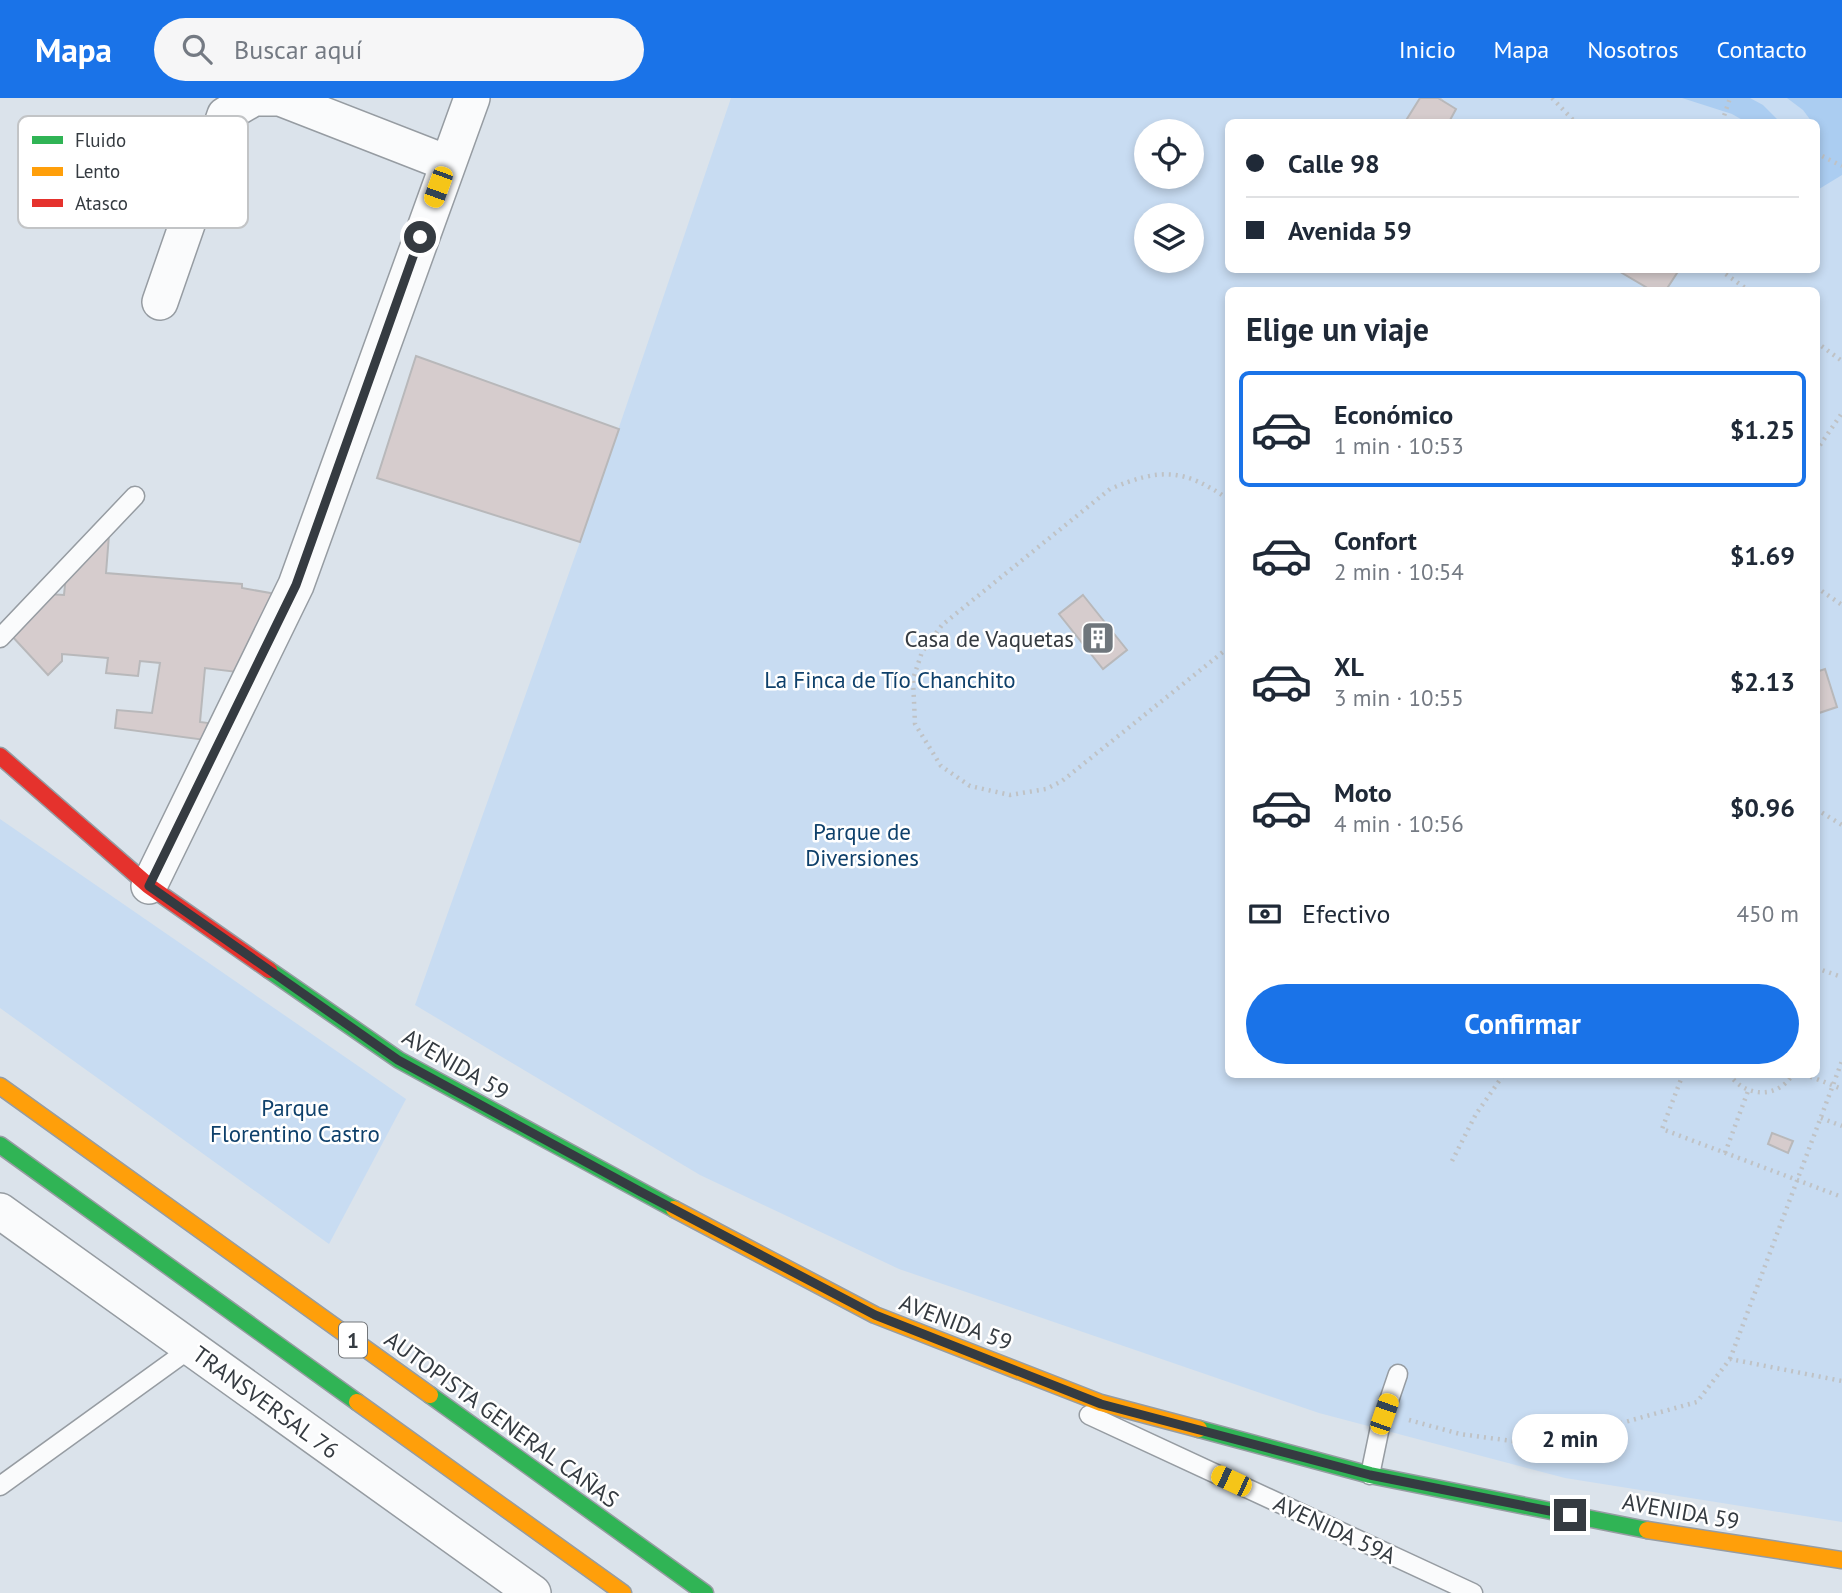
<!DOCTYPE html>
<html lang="es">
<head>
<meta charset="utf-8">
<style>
	:root { --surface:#fff; --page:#f6f6f7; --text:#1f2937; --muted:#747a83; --line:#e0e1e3; --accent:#1a73e8 }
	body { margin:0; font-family:"PT Sans",sans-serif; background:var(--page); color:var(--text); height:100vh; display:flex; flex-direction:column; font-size:26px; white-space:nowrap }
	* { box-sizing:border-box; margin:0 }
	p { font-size:23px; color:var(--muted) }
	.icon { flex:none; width:38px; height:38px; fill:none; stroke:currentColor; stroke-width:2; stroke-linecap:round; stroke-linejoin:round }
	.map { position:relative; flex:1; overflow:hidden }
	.sheet { position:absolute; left:1225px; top:189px; width:595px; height:791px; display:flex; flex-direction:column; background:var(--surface); border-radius:10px; box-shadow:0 4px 10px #0003 }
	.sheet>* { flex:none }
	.banner { position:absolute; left:1225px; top:21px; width:595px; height:154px; border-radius:10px; box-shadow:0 4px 10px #0003; display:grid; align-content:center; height:154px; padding:0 21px; background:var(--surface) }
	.controls { position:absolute; left:1134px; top:21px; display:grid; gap:14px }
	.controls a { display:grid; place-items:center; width:70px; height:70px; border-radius:50%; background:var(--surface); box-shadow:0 4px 10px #0003; font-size:35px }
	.end { position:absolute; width:32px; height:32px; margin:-16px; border:9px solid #353b41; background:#fff; box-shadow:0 0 0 4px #fff }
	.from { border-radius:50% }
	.bubble { position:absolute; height:49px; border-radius:24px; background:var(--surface); box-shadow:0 4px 10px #0003; font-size:23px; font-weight:700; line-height:49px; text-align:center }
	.car { position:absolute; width:21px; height:42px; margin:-21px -10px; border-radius:9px; box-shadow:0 0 5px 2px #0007; background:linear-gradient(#f5c518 24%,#345 0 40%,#f5c518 0 76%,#345 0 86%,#f5c518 0) }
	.banner b { display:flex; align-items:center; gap:24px; height:66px; font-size:26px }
	.banner b+b { border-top:2px solid var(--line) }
	.banner i { width:18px; height:18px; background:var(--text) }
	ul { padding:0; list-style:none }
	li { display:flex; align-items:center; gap:21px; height:116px; margin:0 14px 10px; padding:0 7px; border:4px solid transparent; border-radius:10px }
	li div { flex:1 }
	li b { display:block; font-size:26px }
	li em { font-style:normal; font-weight:700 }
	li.selected { border-color:var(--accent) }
	li>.icon { width:63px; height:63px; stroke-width:1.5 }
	h2 { padding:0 21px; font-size:32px; line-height:84px }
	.pay { display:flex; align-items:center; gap:18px; height:77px; padding:0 21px; font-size:26px }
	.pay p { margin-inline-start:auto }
	.button { display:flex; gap:14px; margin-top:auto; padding:14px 21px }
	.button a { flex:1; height:80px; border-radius:42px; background:var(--accent); color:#fff; font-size:28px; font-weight:700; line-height:80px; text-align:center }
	header { display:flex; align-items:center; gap:42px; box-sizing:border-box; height:98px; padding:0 35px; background:var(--accent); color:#fff }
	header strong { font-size:33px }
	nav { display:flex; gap:38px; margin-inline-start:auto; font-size:24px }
	.search { width:490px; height:63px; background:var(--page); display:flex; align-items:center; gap:18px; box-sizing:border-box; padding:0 24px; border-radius:38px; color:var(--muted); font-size:26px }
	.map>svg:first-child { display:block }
	.green { fill:#c8dcf2; fill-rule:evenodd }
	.water { fill:#abcdf1 }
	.building { fill:#d6cccd; stroke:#b8b8ba; stroke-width:2 }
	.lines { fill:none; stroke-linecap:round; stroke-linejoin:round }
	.lane-casing { stroke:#969ca2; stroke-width:21 }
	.street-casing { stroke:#969ca2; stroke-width:38 }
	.fast-casing { stroke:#969ca2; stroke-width:19 }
	.slow-casing { stroke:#969ca2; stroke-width:19 }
	.jam-casing { stroke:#969ca2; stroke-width:19 }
	.path { stroke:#bfc2c5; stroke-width:4.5; stroke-dasharray:2 5; stroke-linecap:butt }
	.lane { stroke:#fafbfc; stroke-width:18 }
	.street { stroke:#fafbfc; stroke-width:35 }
	.fast { stroke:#30b455; stroke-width:16 }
	.slow { stroke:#ff9f0a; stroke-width:16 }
	.jam { stroke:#e5322d; stroke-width:16 }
	.route { stroke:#353b41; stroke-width:9 }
	.labels { text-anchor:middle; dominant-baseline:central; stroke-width:5; stroke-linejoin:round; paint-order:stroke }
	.shield { fill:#fff; stroke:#72767a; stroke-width:2 }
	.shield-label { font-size:21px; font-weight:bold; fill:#353b41 }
	.poi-label { font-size:23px; fill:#353b41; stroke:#fff; text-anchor:end }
	.park-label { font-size:23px; fill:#0e406b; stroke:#fff }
	.street-label { font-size:23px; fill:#353b41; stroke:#fff }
	.key { fill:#fff; stroke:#c2c4c6; stroke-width:2 }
	.key-label { font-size:19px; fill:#353b41 }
</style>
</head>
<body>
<header>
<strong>Mapa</strong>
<div class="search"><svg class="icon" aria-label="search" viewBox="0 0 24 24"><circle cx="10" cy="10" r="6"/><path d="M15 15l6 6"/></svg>Buscar aquí</div>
<nav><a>Inicio</a><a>Mapa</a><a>Nosotros</a><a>Contacto</a></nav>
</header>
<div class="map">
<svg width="1842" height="1495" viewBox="0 0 1842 1495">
	<rect width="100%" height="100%" fill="#dbe3eb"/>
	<!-- green -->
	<g class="green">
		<path d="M 731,0 L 1842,0 L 1842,1424 L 1565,1380 L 1319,1315 L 899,1171 L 700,1077 L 415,907 L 580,444 ZM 1228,24 L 1816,24 L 1816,172 L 1228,172 ZM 1146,33 L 1192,33 L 1192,79 L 1146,79 ZM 1146,117 L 1192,117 L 1192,163 L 1146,163 ZM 1228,192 L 1816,192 L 1816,976 L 1228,976 Z"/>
		<path d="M 0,721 L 406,1001 L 329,1146 L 0,910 Z"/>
	</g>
	<!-- water -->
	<g class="water">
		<path d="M 1682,0 L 1750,0 L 1763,7 L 1780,24 L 1746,24 L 1732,16 Z"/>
		<path d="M 1787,0 L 1842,0 L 1842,77 L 1819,91 L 1817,92 L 1816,24 L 1812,24 L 1803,12 Z"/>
	</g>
	<!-- building -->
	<g class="building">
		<path d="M 1420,0 L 1438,0 L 1456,11 L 1449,24 L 1405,24 Z"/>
		<path d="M 1617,172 L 1679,172 L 1666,192 L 1651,192 Z"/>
		<path d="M 416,258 L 619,331 L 580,444 L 377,380 Z"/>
		<path d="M 109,437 L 106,475 L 242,486 L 242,490 L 276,496 L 237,574 L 205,570 L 200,624 L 208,625 L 205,642 L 115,630 L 117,612 L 152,615 L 160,565 L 140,563 L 138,578 L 106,575 L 108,560 L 62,556 L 62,563 L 48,577 L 10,536 L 46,496 L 64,497 L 66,477 Z"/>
		<path d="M 1083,497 L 1127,552 L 1103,571 L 1059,516 Z"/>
		<path d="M 1825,571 L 1837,609 L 1816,616 L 1816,574 Z"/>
		<path d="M 1772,1035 L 1793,1043 L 1788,1055 L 1768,1046 Z"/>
	</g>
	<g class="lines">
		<defs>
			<g id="lane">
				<path d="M 0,540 L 135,398"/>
				<path d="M 1089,1317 L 1473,1495"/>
				<path d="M 1370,1377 L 1380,1329 L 1398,1276"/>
				<path d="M 0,1388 L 191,1250"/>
			</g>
			<g id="street">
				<path d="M 160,204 L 225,17 L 254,0 L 280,0 L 447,65"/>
				<path d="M 149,788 L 296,487 L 472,0"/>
				<path d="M 0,1113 L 533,1495"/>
			</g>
			<g id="fast">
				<path d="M 269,872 L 399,962 L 674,1111"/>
				<path d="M 0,1047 L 357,1304"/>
				<path d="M 430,1297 L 705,1495"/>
				<path d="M 1199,1331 L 1370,1377 L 1647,1432"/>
			</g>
			<g id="slow">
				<path d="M 0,988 L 430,1297"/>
				<path d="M 674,1111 L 875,1217 L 1101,1305 L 1199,1331"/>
				<path d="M 357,1304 L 623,1495"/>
				<path d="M 1647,1432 L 1842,1462"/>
			</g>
			<path id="jam" d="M 0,658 L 149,788 L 269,872"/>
		</defs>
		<!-- lane casing -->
		<use href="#lane" class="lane-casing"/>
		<!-- street casing -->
		<use href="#street" class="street-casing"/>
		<!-- fast casing -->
		<use href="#fast" class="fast-casing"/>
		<!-- slow casing -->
		<use href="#slow" class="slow-casing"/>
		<!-- jam casing -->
		<use href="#jam" class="jam-casing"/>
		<!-- path -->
		<g class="path">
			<path d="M 1552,0 L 1575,24"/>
			<path d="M 1440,1 L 1441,0"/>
			<path d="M 1722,24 L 1730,0"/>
			<path d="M 1816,55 L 1842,68"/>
			<path d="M 1720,172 L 1748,192"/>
			<path d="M 1816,244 L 1842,263"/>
			<path d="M 1816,353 L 1842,315"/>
			<path d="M 1228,401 C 1183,370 1160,370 1110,391 L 942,527 L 922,554 L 913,581 L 915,626 L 941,668 L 970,688 L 1010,697 L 1046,691 L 1062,683 L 1228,550"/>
			<path d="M 1816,489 L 1842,507"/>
			<path d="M 1816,711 L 1842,727"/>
			<path d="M 1816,870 L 1842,879"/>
			<path d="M 1683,976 L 1662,1031 L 1842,1099"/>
			<path d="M 1729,976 C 1745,999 1777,1002 1793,976"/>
			<path d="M 1804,976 L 1842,991"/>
			<path d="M 1821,1020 L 1842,1028"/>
			<path d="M 1725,1055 L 1748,993"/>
			<path d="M 1452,1063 L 1476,1016 L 1504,976"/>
			<path d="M 1730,1261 L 1842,963"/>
			<path d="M 1409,1322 L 1460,1336 L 1542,1347 L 1697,1304 L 1730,1261 L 1842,1283"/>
		</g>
		<!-- lane -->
		<use href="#lane" class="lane"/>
		<!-- street -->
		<use href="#street" class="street"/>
		<!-- fast -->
		<use href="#fast" class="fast"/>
		<!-- slow -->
		<use href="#slow" class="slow"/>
		<!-- jam -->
		<use href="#jam" class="jam"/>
	</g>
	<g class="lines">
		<!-- route -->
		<path class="route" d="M 420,139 L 296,487 L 149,788 L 398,962 L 641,1094 L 875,1217 L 1101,1306 L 1370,1377 L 1570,1417"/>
	</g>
	<!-- icons -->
	<defs>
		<symbol id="building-square" viewBox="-11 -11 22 22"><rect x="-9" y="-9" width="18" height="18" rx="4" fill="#6f767c" stroke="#fff"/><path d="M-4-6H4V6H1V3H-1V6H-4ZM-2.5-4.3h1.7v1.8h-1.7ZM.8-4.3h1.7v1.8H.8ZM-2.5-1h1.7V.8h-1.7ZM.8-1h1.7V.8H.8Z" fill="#fff"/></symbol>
	</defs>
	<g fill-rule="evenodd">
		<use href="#building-square" x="1079" y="521" width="38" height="38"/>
	</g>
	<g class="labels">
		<!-- shield labels -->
		<rect class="shield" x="339" y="1224.5" width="28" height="35" rx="5"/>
		<g class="shield-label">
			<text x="353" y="1242">1</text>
		</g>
		<!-- poi labels -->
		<g class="poi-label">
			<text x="1074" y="540">Casa de Vaquetas</text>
		</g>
		<!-- park labels -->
		<g class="park-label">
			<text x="890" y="581">La Finca de Tío Chanchito</text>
			<text x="862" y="733">Parque de<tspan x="862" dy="26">Diversiones</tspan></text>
			<text x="295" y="1009">Parque<tspan x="295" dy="26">Florentino Castro</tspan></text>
		</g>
		<!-- street labels -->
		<g class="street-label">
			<text transform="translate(456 966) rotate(30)">AVENIDA 59</text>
			<text transform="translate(956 1224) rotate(21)">AVENIDA 59</text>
			<text transform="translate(266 1304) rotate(36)">TRANSVERSAL 76</text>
			<text transform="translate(502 1321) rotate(36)">AUTOPISTA GENERAL CAÑAS</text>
			<text transform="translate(1681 1413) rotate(10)">AVENIDA 59</text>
			<text transform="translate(1335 1431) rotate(25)">AVENIDA 59A</text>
		</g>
	</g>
	<!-- legend -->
	<rect x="18" y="18" width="230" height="112" rx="10" class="key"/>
	<rect x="32" y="38" width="31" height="8" fill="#30b455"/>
	<rect x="32" y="69" width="31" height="9" fill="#ff9f0a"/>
	<rect x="32" y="101" width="31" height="8" fill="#e5322d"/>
	<g class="key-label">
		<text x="75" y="49">Fluido</text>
		<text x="75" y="80">Lento</text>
		<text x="75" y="112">Atasco</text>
	</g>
</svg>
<div class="controls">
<a><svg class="icon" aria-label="locate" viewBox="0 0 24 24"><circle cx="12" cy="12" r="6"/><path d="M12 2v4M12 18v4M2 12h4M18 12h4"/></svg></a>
<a><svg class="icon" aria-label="layers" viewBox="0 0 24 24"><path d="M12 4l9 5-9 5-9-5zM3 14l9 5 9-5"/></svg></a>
</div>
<i class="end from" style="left:420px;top:139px"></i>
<i class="end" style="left:1570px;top:1417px"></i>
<div class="bubble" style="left:1512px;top:1316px;width:116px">2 min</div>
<i class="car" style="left:438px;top:89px;rotate:200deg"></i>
<i class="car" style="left:1384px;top:1316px;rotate:19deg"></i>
<i class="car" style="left:1231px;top:1383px;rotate:295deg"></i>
<div class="banner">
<b><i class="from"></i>Calle 98</b>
<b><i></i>Avenida 59</b>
</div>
<section class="sheet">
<h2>Elige un viaje</h2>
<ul>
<li class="selected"><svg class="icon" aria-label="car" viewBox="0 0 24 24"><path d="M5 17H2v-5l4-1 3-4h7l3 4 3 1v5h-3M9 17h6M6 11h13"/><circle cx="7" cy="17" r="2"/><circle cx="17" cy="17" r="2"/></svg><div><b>Económico</b><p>1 min · 10:53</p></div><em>$1.25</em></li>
<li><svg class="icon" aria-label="car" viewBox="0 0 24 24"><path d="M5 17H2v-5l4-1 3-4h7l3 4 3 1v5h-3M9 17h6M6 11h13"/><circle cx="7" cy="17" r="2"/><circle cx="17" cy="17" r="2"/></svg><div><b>Confort</b><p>2 min · 10:54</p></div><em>$1.69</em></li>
<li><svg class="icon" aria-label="car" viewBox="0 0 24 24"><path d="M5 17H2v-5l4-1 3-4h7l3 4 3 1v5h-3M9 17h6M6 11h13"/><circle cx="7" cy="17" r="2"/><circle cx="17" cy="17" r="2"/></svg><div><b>XL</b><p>3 min · 10:55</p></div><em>$2.13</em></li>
<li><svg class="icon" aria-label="car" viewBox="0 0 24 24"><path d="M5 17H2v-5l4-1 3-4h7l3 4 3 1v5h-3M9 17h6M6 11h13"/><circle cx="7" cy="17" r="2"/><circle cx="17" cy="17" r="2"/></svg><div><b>Moto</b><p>4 min · 10:56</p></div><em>$0.96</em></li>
</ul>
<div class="pay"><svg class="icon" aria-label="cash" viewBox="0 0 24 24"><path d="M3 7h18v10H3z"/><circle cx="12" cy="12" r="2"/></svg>Efectivo<p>450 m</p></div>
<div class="button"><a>Confirmar</a></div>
</section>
</div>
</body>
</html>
